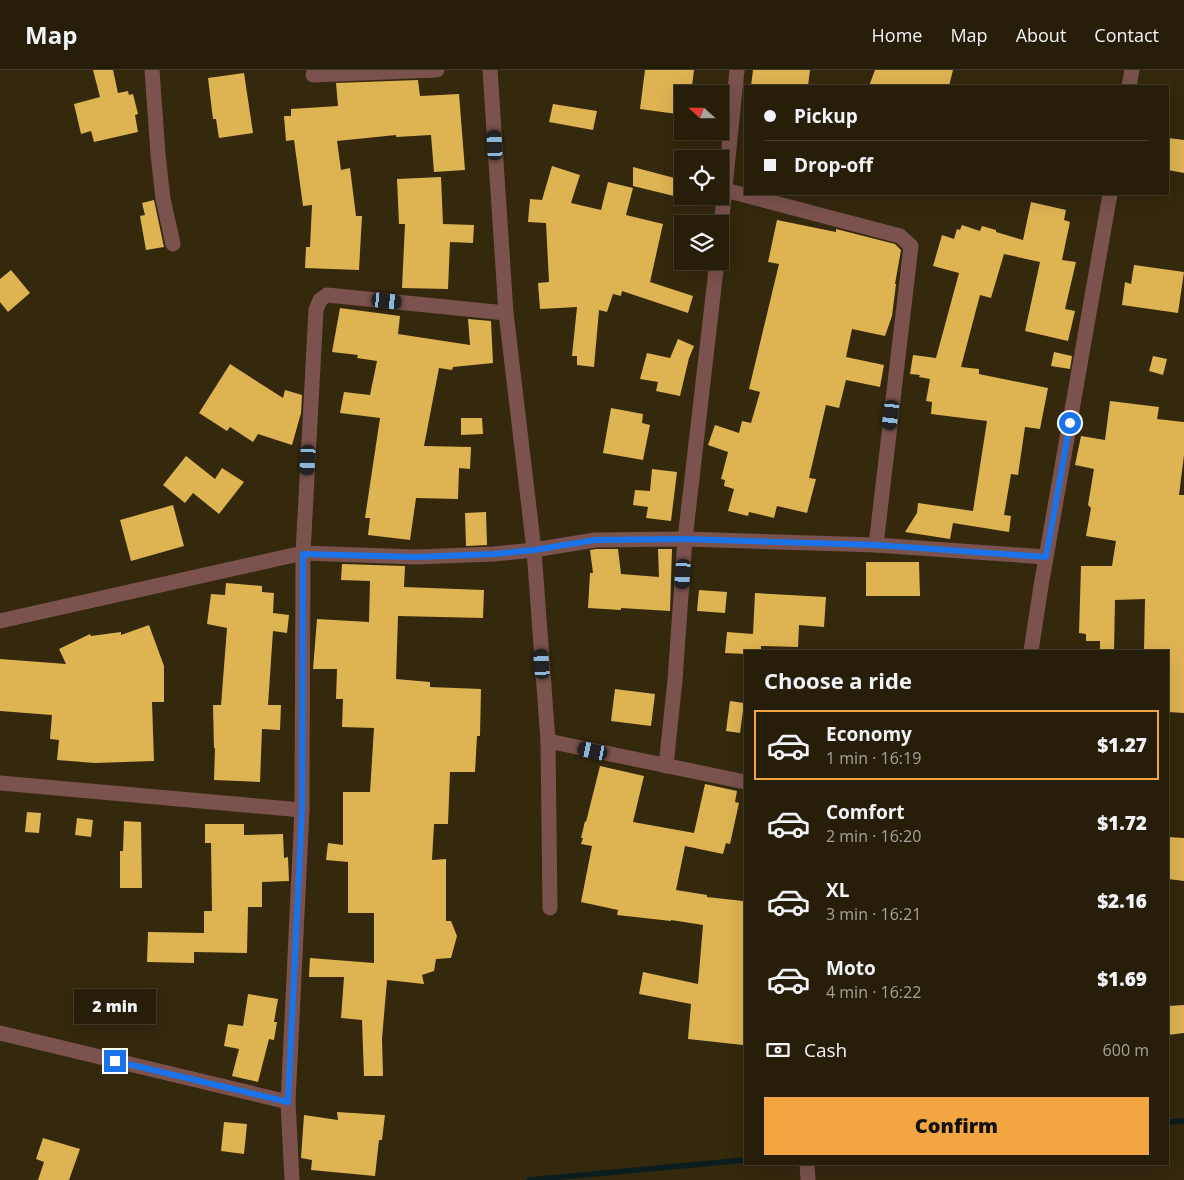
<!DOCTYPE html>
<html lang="en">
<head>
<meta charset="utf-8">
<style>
	:root { --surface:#271e0a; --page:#2f2713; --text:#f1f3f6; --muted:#a4a29c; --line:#433c2b; --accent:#f2a541 }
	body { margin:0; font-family:"Open Sans",sans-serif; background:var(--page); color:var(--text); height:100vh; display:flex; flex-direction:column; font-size:19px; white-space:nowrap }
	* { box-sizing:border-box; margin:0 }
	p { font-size:16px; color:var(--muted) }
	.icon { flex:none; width:28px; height:28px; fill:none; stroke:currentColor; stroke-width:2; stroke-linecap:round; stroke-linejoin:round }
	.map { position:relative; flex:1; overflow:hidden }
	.drawer { position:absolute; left:744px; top:580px; width:425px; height:515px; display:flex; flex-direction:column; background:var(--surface); border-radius:0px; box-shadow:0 5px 20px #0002,0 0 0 1px var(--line) }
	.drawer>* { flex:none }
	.hud { position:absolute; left:744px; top:15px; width:425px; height:110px; border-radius:0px; box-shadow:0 5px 20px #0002,0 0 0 1px var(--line); display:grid; align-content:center; height:110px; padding:0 20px; background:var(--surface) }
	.needle { width:32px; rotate:291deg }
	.tools { position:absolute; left:674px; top:15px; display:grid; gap:10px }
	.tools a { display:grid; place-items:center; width:55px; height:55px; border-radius:0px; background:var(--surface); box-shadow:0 5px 20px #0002,0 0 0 1px var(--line); font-size:25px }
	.end { position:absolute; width:22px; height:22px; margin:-11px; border:6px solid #1a73e8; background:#fff; box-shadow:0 0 0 2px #fff }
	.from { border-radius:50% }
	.bubble { position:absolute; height:35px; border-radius:0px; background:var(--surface); box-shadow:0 5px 20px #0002,0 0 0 1px var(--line); font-size:16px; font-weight:800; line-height:35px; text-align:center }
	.car { position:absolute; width:15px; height:30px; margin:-15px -8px; border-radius:6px; box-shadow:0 0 4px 1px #0007; background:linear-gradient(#222 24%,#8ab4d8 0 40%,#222 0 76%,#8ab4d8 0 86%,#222 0) }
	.hud b { display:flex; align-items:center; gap:18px; height:48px; font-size:19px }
	.hud b+b { border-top:1px solid var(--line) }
	.hud i { width:12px; height:12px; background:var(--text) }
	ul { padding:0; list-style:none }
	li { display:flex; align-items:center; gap:15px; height:70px; margin:0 10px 8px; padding:0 10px; border:2px solid transparent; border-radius:0px }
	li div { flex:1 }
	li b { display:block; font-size:19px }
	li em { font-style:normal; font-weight:800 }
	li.on { border-color:var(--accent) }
	li>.icon { width:45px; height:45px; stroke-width:1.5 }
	h2 { padding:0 20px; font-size:22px; line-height:60px }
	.pay { display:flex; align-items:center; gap:12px; height:55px; padding:0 20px; font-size:19px }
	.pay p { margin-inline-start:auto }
	.button { display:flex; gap:10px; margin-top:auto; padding:10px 20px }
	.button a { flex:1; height:58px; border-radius:0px; background:var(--accent); color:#111; font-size:20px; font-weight:800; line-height:58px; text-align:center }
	header { display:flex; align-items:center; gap:30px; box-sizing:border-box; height:70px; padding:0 25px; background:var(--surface); border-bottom:1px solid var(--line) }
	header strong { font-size:24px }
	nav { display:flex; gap:28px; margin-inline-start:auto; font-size:18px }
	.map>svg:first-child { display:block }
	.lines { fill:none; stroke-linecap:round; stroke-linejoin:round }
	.stream { stroke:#0a1d1f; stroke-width:5.5 }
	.building { fill:#deb352 }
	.minor { stroke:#7b524d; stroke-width:15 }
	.route { stroke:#1a73e8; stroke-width:6 }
</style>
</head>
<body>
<header>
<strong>Map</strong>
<nav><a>Home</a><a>Map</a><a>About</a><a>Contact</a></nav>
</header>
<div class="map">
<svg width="1184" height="1110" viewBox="0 0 1184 1110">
	<rect width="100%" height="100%" fill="#34280d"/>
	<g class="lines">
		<!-- stream -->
		<g class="stream">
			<path d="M 1168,1052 L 1184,1051"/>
			<path d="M 529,1110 L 745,1090"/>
		</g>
	</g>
	<!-- building -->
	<g class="building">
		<path d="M 93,0 L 113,0 L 118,23 L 128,21 L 129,25 L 133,24 L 138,44 L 135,45 L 138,62 L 94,72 L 91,61 L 81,64 L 74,34 L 100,27 Z"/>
		<path d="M 645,0 L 694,0 L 691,24 L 682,24 L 682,34 L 679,33 L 677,44 L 640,39 Z"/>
		<path d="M 753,0 L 810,0 L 808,16 L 751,16 Z"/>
		<path d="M 875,0 L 953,0 L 949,16 L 869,16 Z"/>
		<path d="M 244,3 L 253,63 L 219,68 L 216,49 L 213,49 L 208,8 Z"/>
		<path d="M 418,10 L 420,26 L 459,24 L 465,100 L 434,102 L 431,65 L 396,67 L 396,65 L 337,71 L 341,100 L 350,98 L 356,146 L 362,146 L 359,200 L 305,198 L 306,177 L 310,177 L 312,135 L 303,136 L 294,70 L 286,71 L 284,46 L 291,46 L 291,39 L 338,36 L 336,13 Z"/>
		<path d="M 553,34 L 597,41 L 593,60 L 549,52 Z"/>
		<path d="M 1168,68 L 1184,70 L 1184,103 L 1168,100 Z"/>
		<path d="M 552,96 L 580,105 L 571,133 L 601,140 L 608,112 L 633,118 L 626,145 L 663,154 L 650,212 L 693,226 L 688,243 L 622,221 L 621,226 L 613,224 L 607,242 L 599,240 L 594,297 L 577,295 L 577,286 L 572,286 L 577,237 L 540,239 L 538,213 L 549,212 L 546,153 L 528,152 L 530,129 L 542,130 Z"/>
		<path d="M 633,97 L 682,110 L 682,128 L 633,116 Z"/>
		<path d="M 441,107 L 443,154 L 474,155 L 473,173 L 450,172 L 448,219 L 402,218 L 405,154 L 399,154 L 397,109 Z"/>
		<path d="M 154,130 L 164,177 L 146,180 L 140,146 L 145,145 L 142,133 Z"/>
		<path d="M 1031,132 L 1066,140 L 1064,150 L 1070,152 L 1062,190 L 1076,192 L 1065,239 L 1075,241 L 1068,271 L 1025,261 L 1040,192 L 1004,184 L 991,228 L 980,225 L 961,297 L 979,299 L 979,304 L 1048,318 L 1040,359 L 1025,357 L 1018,405 L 1011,404 L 1004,445 L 1011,446 L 1009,462 L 953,453 L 950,469 L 905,462 L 917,443 L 918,433 L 973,441 L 987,351 L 931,344 L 932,332 L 926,331 L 930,309 L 919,307 L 920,305 L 910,304 L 913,285 L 936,288 L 959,203 L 933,196 L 942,165 L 954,169 L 957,159 L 960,160 L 962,155 L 980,161 L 982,156 L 996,160 L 996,162 L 1023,170 Z"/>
		<path d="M 777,150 L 836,162 L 836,159 L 895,174 L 901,180 L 895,214 L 896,214 L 892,246 L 885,266 L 852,259 L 846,287 L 884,295 L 880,317 L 846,310 L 839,338 L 826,335 L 809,408 L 816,409 L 807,443 L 777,436 L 774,448 L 749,442 L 748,446 L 728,441 L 734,419 L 724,416 L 725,410 L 721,409 L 728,382 L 708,375 L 715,355 L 739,363 L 742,351 L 751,353 L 760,322 L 749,319 L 779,194 L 768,192 Z"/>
		<path d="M 1134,195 L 1184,202 L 1178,243 L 1122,235 L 1125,212 L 1131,214 Z"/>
		<path d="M 11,200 L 30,223 L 8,242 L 0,232 L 0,209 Z"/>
		<path d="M 340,238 L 400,246 L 398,264 L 470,275 L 468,249 L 491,251 L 493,293 L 453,297 L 452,300 L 439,298 L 424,376 L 471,377 L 470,399 L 459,398 L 458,429 L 416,428 L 410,470 L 368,465 L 370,448 L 365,448 L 380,348 L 340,343 L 344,322 L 370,325 L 377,291 L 357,288 L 358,285 L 332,282 Z"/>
		<path d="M 678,269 L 694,276 L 689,288 L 680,326 L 656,321 L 658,312 L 640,309 L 647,283 L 670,288 Z"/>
		<path d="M 1054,282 L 1072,286 L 1070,299 L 1051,296 Z"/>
		<path d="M 1153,286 L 1167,289 L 1163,305 L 1149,301 Z"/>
		<path d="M 230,294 L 283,328 L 285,320 L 302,325 L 301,343 L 292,375 L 258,364 L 253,372 L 230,357 L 227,361 L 199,343 Z"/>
		<path d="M 1110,331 L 1159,337 L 1157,349 L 1184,352 L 1184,385 L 1179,425 L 1184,425 L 1184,643 L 1168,642 L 1168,581 L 1144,581 L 1145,529 L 1115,530 L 1114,581 L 1100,581 L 1100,571 L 1086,571 L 1086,564 L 1079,563 L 1081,496 L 1112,496 L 1116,471 L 1086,466 L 1091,438 L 1088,435 L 1094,399 L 1075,395 L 1081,366 L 1105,370 Z"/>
		<path d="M 611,338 L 643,344 L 642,353 L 650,355 L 643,390 L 603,383 Z"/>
		<path d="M 461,348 L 482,348 L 483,364 L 461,365 Z"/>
		<path d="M 186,386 L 215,409 L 222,398 L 244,412 L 219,444 L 193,423 L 185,433 L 163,415 Z"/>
		<path d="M 652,399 L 677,402 L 671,451 L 646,448 L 648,437 L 633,435 L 635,420 L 650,421 Z"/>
		<path d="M 173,435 L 184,476 L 131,491 L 120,450 Z"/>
		<path d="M 486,442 L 487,475 L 466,476 L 465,443 Z"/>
		<path d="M 596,479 L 618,479 L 621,504 L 659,507 L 658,479 L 672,479 L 670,541 L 621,538 L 621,540 L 588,538 L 590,503 L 593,503 L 590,480 Z"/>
		<path d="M 866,492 L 919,492 L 920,526 L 866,526 Z"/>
		<path d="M 342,494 L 405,496 L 404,517 L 484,520 L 483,548 L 398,546 L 396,609 L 430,612 L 430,617 L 481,619 L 480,666 L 477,666 L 475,702 L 450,702 L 448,754 L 434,754 L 432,790 L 446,789 L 446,851 L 451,851 L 457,866 L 451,888 L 436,889 L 434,901 L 422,905 L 424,914 L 387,910 L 382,969 L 383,1006 L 364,1006 L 362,950 L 341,948 L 344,907 L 309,907 L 310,888 L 374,893 L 374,843 L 348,843 L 348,792 L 326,790 L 328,773 L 343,775 L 343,722 L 370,722 L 374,658 L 342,657 L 343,629 L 336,629 L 337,599 L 313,599 L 317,549 L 369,552 L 370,511 L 341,510 Z"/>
		<path d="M 226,513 L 262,516 L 262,522 L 274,523 L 273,543 L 289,545 L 287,563 L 273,561 L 268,635 L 281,635 L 280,660 L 262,659 L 260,712 L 214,710 L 215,678 L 214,678 L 213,635 L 221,635 L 227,558 L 207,554 L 211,524 L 225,525 Z"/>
		<path d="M 699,520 L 727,522 L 725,543 L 697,541 Z"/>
		<path d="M 755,523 L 826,527 L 824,557 L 799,555 L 798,577 L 761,576 L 761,581 L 745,581 L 745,584 L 725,583 L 727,562 L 753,564 Z"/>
		<path d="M 149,555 L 164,596 L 164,632 L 152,632 L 154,691 L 95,693 L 57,690 L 59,670 L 50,669 L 52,645 L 0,641 L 0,589 L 66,594 L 59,579 L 90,564 L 91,566 L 121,562 L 121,565 Z"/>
		<path d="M 615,619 L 655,624 L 651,656 L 611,651 Z"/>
		<path d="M 730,631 L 744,633 L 740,663 L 726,661 Z"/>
		<path d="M 600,696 L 644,706 L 633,752 L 694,763 L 705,714 L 737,721 L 735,732 L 739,733 L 730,774 L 726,773 L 723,784 L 685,776 L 676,820 L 707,825 L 707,827 L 743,831 L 743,835 L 745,835 L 745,952 L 743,975 L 688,969 L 691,934 L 639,924 L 643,902 L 698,914 L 703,855 L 671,850 L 671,851 L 617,845 L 618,840 L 581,832 L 592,776 L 581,774 L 583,768 L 581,768 L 585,751 L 586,752 Z"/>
		<path d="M 27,742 L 41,743 L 39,763 L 25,762 Z"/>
		<path d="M 77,748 L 93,750 L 91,767 L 75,765 Z"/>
		<path d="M 124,751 L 141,752 L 142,818 L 120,818 L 120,781 L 123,781 Z"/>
		<path d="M 205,754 L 244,754 L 244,765 L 283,764 L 284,788 L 288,787 L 289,811 L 262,812 L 262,837 L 248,837 L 247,883 L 194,882 L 194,893 L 147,892 L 148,862 L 204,863 L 204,841 L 212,841 L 211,773 L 205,773 Z"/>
		<path d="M 1168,767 L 1184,768 L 1184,811 L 1168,809 Z"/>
		<path d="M 248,924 L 278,929 L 274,952 L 277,952 L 274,970 L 269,969 L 258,1012 L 232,1006 L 239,979 L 224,976 L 228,954 L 243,956 Z"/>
		<path d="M 1184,935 L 1184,963 L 1168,965 L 1168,936 Z"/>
		<path d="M 337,1042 L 385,1045 L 382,1070 L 379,1070 L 375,1106 L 311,1100 L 312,1090 L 301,1088 L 304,1045 L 338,1050 Z"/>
		<path d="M 224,1052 L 247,1054 L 244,1084 L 221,1081 Z"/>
		<path d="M 43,1068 L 80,1079 L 69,1110 L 38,1110 L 44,1092 L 36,1089 Z"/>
	</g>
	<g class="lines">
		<!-- minor -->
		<g class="minor">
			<path d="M 152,0 L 158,84 L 163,129 L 173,174"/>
			<path d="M 490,0 L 506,243 L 534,480 L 548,671 L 550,838"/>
			<path d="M 313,5 L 437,0"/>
			<path d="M 1129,16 L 1132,0"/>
			<path d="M 725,120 L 900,166 L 911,176 L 876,475"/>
			<path d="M 720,166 L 737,0"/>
			<path d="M 0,551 L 303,483 L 416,487 L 494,484 L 534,480 L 595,470 L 685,469 L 876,475 L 1046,487"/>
			<path d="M 1031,581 L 1041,516 L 1110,124"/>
			<path d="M 548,671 L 745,712"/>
			<path d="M 666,696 L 675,610 L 685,469 L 717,191"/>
			<path d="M 0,713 L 302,740"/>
			<path d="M 0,963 L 288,1032"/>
			<path d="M 807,1094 L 808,1110"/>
			<path d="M 292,1110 L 288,1032 L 302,740 L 303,483 L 316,240 L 320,230 L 327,225 L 506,243"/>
		</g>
	</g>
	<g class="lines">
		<!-- route -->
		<path class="route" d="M 115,991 L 288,1032 L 302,740 L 303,484 L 416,487 L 494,484 L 534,480 L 595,470 L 685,469 L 876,475 L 1046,487 L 1070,353"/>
	</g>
</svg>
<div class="tools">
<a><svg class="needle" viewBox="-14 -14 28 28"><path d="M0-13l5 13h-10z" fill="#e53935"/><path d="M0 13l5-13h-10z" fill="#a4a29c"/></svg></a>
<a><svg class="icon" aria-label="locate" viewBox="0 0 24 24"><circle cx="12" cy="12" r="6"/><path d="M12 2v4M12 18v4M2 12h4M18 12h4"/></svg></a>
<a><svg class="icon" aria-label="layers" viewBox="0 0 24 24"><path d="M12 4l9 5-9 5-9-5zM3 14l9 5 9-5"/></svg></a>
</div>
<i class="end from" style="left:1070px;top:353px"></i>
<i class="end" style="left:115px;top:991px"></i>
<div class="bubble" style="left:74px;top:919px;width:82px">2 min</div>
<i class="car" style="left:495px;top:75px;rotate:357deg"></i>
<i class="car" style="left:387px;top:231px;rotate:96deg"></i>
<i class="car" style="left:891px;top:345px;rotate:187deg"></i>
<i class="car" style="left:308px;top:390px;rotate:183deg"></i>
<i class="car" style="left:683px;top:504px;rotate:184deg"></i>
<i class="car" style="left:542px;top:594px;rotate:356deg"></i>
<i class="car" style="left:593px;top:681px;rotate:282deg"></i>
<div class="hud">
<b><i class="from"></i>Pickup</b>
<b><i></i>Drop-off</b>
</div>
<section class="drawer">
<h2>Choose a ride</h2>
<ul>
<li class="on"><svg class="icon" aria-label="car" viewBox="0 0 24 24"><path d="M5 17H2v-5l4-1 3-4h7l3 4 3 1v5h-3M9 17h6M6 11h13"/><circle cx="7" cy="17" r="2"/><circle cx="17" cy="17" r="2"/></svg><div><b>Economy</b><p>1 min · 16:19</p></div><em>$1.27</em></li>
<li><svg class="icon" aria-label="car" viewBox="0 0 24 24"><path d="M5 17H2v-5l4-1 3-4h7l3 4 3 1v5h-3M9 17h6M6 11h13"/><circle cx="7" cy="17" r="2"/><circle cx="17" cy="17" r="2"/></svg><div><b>Comfort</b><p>2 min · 16:20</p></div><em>$1.72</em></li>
<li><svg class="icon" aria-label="car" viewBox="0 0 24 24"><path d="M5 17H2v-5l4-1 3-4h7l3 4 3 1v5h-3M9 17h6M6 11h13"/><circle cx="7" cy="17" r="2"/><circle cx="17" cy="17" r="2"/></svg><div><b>XL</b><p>3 min · 16:21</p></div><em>$2.16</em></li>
<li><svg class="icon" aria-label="car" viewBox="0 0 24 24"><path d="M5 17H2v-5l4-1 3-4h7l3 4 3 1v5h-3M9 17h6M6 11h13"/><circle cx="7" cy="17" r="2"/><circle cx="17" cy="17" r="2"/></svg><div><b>Moto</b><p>4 min · 16:22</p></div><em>$1.69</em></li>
</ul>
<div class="pay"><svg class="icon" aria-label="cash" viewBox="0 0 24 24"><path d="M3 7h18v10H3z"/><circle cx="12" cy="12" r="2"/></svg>Cash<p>600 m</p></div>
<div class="button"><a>Confirm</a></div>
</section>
</div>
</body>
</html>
